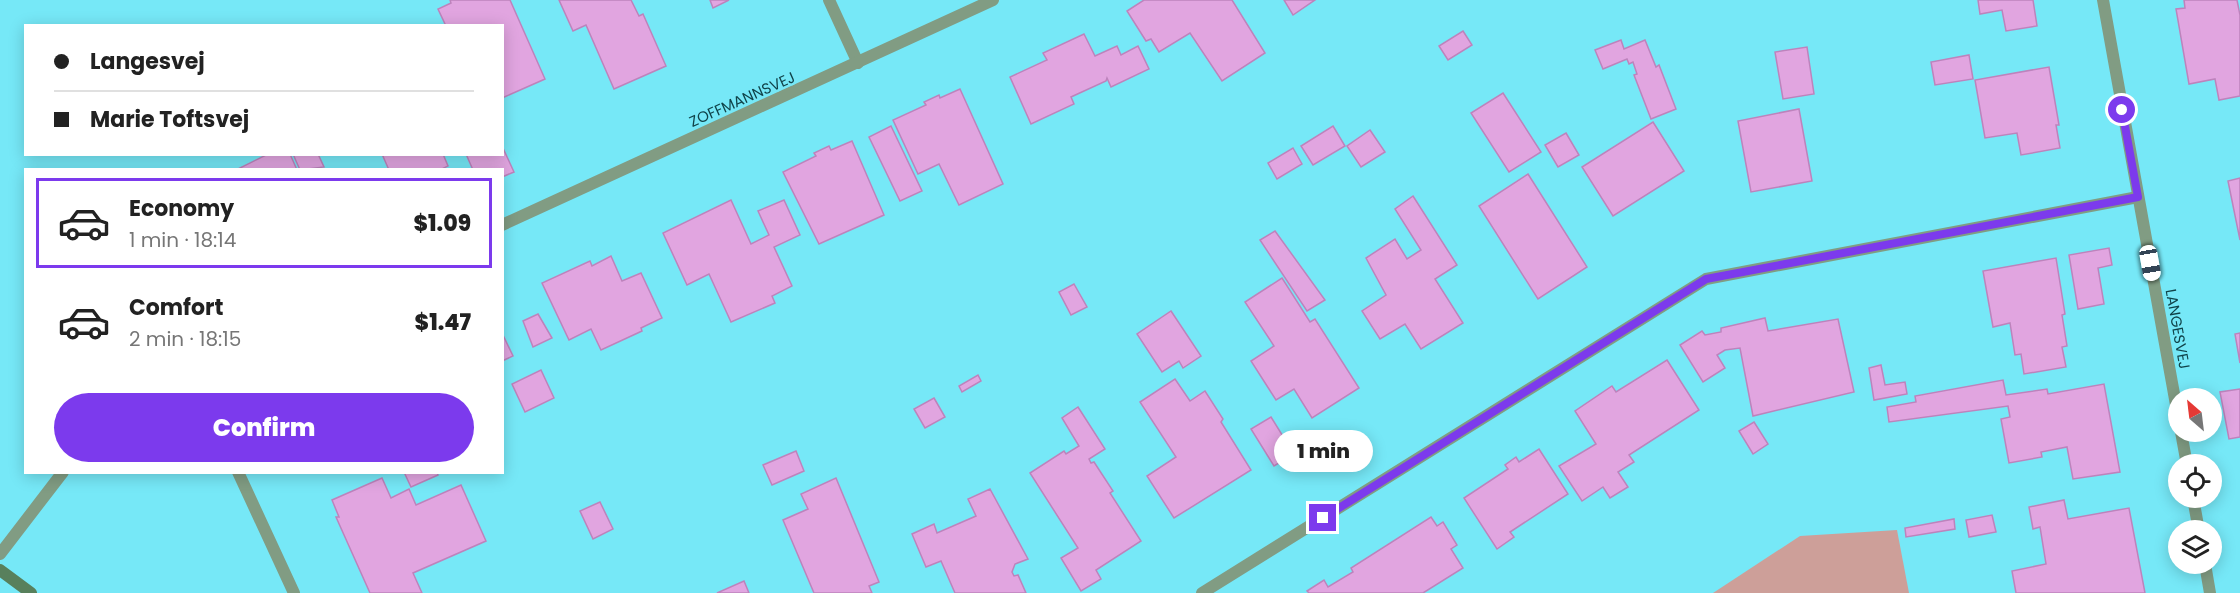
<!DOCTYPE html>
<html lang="en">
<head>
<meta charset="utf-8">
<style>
	:root { --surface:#fff; --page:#f6f6f6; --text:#222; --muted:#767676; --line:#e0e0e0; --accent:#7c3aed }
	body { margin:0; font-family:Poppins,sans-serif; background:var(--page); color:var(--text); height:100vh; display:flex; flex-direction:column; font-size:22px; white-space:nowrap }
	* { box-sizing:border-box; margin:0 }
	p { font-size:20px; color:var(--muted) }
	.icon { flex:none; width:33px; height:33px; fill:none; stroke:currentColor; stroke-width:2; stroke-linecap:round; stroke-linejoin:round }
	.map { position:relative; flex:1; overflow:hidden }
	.sheet { position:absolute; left:24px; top:168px; width:480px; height:306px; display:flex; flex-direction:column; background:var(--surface); border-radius:0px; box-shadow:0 3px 15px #0003 }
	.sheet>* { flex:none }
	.top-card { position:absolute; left:24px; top:24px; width:480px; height:132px; border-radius:0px; box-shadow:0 3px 15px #0003; display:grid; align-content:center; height:132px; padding:0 30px; background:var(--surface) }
	.needle { width:39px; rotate:332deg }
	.tools { position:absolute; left:2168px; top:388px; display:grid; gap:12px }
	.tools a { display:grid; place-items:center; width:54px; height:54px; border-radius:50%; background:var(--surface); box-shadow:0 3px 15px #0003; font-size:30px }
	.end { position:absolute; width:27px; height:27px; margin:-14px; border:8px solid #7c3aed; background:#fff; box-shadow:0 0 0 3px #fff }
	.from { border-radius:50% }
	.bubble { position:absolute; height:42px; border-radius:21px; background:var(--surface); box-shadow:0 3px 15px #0003; font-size:20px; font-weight:800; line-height:42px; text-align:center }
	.car { position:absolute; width:18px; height:36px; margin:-18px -9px; border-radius:8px; box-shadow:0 0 4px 2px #0007; background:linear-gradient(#fff 24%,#345 0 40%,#fff 0 76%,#345 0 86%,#fff 0) }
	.top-card b { display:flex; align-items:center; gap:21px; height:57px; font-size:22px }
	.top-card b+b { border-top:2px solid var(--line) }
	.top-card i { width:15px; height:15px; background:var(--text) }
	ul { padding:10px 0 0; list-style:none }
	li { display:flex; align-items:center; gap:18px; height:90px; margin:0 12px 9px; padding:0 18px; border:3px solid transparent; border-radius:0px }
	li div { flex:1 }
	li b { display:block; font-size:22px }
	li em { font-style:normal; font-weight:800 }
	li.selected { border-color:var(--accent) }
	li>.icon { width:54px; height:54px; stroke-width:1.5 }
	.action { display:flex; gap:12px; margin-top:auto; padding:12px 30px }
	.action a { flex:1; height:69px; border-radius:36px; background:var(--accent); color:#fff; font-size:24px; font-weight:800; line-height:69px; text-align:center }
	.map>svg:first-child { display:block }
	.green { fill:#cd9f99 }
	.building { fill:#e1a5e0; stroke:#bd83bc; stroke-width:1.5 }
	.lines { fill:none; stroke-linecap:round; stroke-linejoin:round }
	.street { stroke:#819c83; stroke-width:12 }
	.secondary { stroke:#58805c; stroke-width:12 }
	.route { stroke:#7c3aed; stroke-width:8 }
	.labels { text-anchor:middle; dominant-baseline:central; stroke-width:4.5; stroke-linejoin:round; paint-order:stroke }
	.street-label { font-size:15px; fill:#104349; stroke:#76e8f7 }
</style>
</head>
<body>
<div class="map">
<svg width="2240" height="593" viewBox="0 0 2240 593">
	<rect width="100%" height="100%" fill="#76e8f7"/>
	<!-- green -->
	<path class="green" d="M 1897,530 L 1909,593 L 1713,593 L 1800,536 Z"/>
	<!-- building -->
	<g class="building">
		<path d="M 450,0 L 510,0 L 545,79 L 502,98 L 502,26 L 446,26 L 438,9 L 451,3 Z"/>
		<path d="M 559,0 L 631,0 L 639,16 L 643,14 L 666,66 L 614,89 L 586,25 L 573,31 Z"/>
		<path d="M 710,0 L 729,0 L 713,8 Z"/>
		<path d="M 1144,0 L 1232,0 L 1265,53 L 1222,81 L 1190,33 L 1159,52 L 1151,39 L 1146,41 L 1127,11 Z"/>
		<path d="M 1284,0 L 1315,0 L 1293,15 Z"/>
		<path d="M 1978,0 L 2033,0 L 2037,26 L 2006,31 L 2002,10 L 1980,14 Z"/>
		<path d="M 2184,0 L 2237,0 L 2240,15 L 2240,96 L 2219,100 L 2215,79 L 2189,84 L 2176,9 L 2185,8 Z"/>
		<path d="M 1463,31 L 1472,45 L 1448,60 L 1439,46 Z"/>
		<path d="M 1084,34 L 1095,56 L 1117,46 L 1121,55 L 1138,46 L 1149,69 L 1111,87 L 1107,78 L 1106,81 L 1071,97 L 1074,104 L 1031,124 L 1010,77 L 1047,60 L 1043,53 Z"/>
		<path d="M 1621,40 L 1624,49 L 1645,40 L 1656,67 L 1659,65 L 1676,109 L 1651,119 L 1634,75 L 1637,74 L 1633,62 L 1629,64 L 1627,59 L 1603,69 L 1595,50 Z"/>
		<path d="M 1807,47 L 1814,94 L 1783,99 L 1775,52 Z"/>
		<path d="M 1969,55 L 1973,79 L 1935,85 L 1931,62 Z"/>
		<path d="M 2049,67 L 2059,125 L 2056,125 L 2060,148 L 2021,155 L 2017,133 L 1985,138 L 1975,80 Z"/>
		<path d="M 960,89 L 1003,184 L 959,205 L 939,164 L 918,174 L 893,120 L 926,105 L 924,102 L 939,95 L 940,98 Z"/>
		<path d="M 1503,93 L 1541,152 L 1509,172 L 1471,113 Z"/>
		<path d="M 1799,109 L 1812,181 L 1751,192 L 1738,121 Z"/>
		<path d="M 1653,122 L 1684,171 L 1613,216 L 1582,167 Z"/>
		<path d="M 891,126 L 922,191 L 900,201 L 869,137 Z"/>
		<path d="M 1333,126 L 1345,146 L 1313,165 L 1301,146 Z"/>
		<path d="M 1370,130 L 1385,152 L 1361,167 L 1347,146 Z"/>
		<path d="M 1566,133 L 1579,155 L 1558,167 L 1545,145 Z"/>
		<path d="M 852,141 L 884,215 L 819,244 L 783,172 L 816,156 L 814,153 L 829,146 L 831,150 Z"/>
		<path d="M 502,146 L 514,172 L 502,177 L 502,170 L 473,170 L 466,154 L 502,154 Z"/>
		<path d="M 1293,148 L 1302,164 L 1277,179 L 1268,163 Z"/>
		<path d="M 268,154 L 290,154 L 297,170 L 236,170 Z"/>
		<path d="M 293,154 L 318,154 L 324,167 L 300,170 Z"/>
		<path d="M 382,154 L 443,154 L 448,166 L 440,170 L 389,170 Z"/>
		<path d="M 1528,174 L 1587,267 L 1538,299 L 1479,206 Z"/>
		<path d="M 2240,178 L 2240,240 L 2228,181 Z"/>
		<path d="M 1413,196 L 1457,265 L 1435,279 L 1463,323 L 1421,349 L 1405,324 L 1380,339 L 1362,311 L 1386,295 L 1366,258 L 1395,239 L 1407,259 L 1421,250 L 1395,209 Z"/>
		<path d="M 731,200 L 751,244 L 769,235 L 758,211 L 784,200 L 800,235 L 774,247 L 792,286 L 772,296 L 775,303 L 731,322 L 709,274 L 687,285 L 663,233 Z"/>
		<path d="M 1275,231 L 1325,300 L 1307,311 L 1260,240 Z"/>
		<path d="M 2109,248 L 2112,265 L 2098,268 L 2104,304 L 2078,309 L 2069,255 Z"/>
		<path d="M 611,256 L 622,281 L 641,273 L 662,318 L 641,328 L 642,331 L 601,350 L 591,329 L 569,340 L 542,283 L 590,261 L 592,266 Z"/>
		<path d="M 2056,258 L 2065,314 L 2062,315 L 2067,346 L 2062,347 L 2066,367 L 2024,374 L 2021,354 L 2015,355 L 2010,323 L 1993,327 L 1983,271 Z"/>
		<path d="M 1282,278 L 1310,322 L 1315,319 L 1359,388 L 1312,418 L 1294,389 L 1276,400 L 1251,361 L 1274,346 L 1245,302 Z"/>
		<path d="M 1074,284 L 1087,307 L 1071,315 L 1059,292 Z"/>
		<path d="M 1171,311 L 1201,356 L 1183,368 L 1179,361 L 1162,372 L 1137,334 Z"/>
		<path d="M 538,314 L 552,338 L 533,347 L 523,321 Z"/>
		<path d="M 1765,318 L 1768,331 L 1838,319 L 1854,392 L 1753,416 L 1740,348 L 1725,350 L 1717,355 L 1725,368 L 1703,382 L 1680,345 L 1702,331 L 1705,335 L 1721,332 L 1721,328 Z"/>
		<path d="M 502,333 L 513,356 L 502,361 Z"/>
		<path d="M 2240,333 L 2240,363 L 2235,334 Z"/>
		<path d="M 1667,360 L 1699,410 L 1629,455 L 1634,462 L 1618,472 L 1628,487 L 1610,498 L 1603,487 L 1582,501 L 1559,466 L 1596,444 L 1575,411 L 1612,386 L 1616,392 Z"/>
		<path d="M 1881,365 L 1885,385 L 1905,382 L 1907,394 L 1874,400 L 1869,368 Z"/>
		<path d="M 541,370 L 554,398 L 525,412 L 512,384 Z"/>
		<path d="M 978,375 L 981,381 L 962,392 L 959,386 Z"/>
		<path d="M 1175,379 L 1190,401 L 1205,391 L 1223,419 L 1221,422 L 1251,470 L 1174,518 L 1147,476 L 1176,457 L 1140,402 Z"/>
		<path d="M 2003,380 L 2006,395 L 2047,389 L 2048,394 L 2104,384 L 2120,472 L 2073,479 L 2067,447 L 2041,452 L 2042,457 L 2009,463 L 2001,419 L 2010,417 L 2008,406 L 1889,422 L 1887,407 L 1916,402 L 1915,396 Z"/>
		<path d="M 2240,389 L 2240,437 L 2229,439 L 2220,392 Z"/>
		<path d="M 934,398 L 945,417 L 925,428 L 914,409 Z"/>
		<path d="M 1078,407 L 1105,449 L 1089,459 L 1091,463 L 1094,462 L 1113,491 L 1110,493 L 1141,541 L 1096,570 L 1101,579 L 1081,591 L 1061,558 L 1078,548 L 1030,473 L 1064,451 L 1066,454 L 1079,446 L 1062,418 Z"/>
		<path d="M 1271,417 L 1294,454 L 1274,466 L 1251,429 Z"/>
		<path d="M 1754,422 L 1768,444 L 1753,454 L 1739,431 Z"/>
		<path d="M 1539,449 L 1568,494 L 1510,532 L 1514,537 L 1497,549 L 1464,498 L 1508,469 L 1505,465 L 1516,457 L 1519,462 Z"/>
		<path d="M 796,451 L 804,471 L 772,485 L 763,465 Z"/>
		<path d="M 404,472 L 437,472 L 438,475 L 411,487 Z"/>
		<path d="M 382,478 L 391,498 L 409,489 L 416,505 L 461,485 L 486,541 L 413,573 L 422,593 L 370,593 L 336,517 L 339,517 L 332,500 Z"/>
		<path d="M 836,478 L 879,582 L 869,586 L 872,593 L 814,593 L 783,520 L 808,509 L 801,494 Z"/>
		<path d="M 990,489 L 1028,559 L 1015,564 L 1012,572 L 1014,576 L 1018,575 L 1026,593 L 955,593 L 941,561 L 926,567 L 912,534 L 934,524 L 937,533 L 976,516 L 968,499 Z"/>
		<path d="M 2064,500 L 2068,519 L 2129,508 L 2145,593 L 2016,593 L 2012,571 L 2046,564 L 2040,527 L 2033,529 L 2029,507 Z"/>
		<path d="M 600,502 L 613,529 L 593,539 L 580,511 Z"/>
		<path d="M 1992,515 L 1996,532 L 1969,537 L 1966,520 Z"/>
		<path d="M 1431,517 L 1437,526 L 1443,522 L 1457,545 L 1451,549 L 1463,568 L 1423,593 L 1309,593 L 1307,591 L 1324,580 L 1328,587 L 1353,572 L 1351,568 Z"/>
		<path d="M 1954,519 L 1955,529 L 1906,537 L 1905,528 Z"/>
		<path d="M 744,581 L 749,593 L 717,593 Z"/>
	</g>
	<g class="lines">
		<!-- street -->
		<g class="street">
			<path d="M 829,0 L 858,63"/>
			<path d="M 2103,0 L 2178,416"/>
			<path d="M 502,225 L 993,0"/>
			<path d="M 2181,432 L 2187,465"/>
			<path d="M 238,472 L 294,593"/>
			<path d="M 2193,498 L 2199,531"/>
			<path d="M 0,554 L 63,472"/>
			<path d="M 2205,564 L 2210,593"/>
			<path d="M 1202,593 L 1706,279 L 2138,197"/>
		</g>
		<!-- secondary -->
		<path class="secondary" d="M 0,570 L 31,593"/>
	</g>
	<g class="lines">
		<!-- route -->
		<path class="route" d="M 1323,518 L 1706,279 L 2138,197 L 2122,110"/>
	</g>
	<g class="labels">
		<!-- street labels -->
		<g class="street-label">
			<text transform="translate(742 99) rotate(-24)">ZOFFMANNSVEJ</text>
			<text transform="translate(2178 329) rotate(80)">LANGESVEJ</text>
		</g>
	</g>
</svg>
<div class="tools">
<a><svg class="needle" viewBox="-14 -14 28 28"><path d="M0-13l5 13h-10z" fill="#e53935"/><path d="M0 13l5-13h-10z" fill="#767676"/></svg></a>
<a><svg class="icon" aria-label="locate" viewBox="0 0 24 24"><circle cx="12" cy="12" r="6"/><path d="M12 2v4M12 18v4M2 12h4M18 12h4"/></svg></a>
<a><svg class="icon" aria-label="layers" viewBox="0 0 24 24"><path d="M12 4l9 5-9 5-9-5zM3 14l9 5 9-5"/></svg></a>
</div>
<i class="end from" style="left:2122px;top:110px"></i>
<i class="end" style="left:1323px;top:518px"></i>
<div class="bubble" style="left:1274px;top:430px;width:99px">1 min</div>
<i class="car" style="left:2150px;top:263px;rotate:170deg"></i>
<div class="top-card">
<b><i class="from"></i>Langesvej</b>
<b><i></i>Marie Toftsvej</b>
</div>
<section class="sheet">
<ul>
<li class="selected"><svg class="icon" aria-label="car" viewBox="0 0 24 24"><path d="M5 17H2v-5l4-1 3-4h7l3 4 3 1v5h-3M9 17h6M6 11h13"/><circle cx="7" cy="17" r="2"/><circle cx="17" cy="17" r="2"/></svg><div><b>Economy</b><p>1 min · 18:14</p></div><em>$1.09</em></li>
<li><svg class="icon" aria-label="car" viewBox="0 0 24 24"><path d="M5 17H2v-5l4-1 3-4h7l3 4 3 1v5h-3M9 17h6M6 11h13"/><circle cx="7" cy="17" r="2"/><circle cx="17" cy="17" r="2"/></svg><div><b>Comfort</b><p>2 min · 18:15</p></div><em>$1.47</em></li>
</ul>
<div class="action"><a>Confirm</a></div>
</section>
</div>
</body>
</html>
